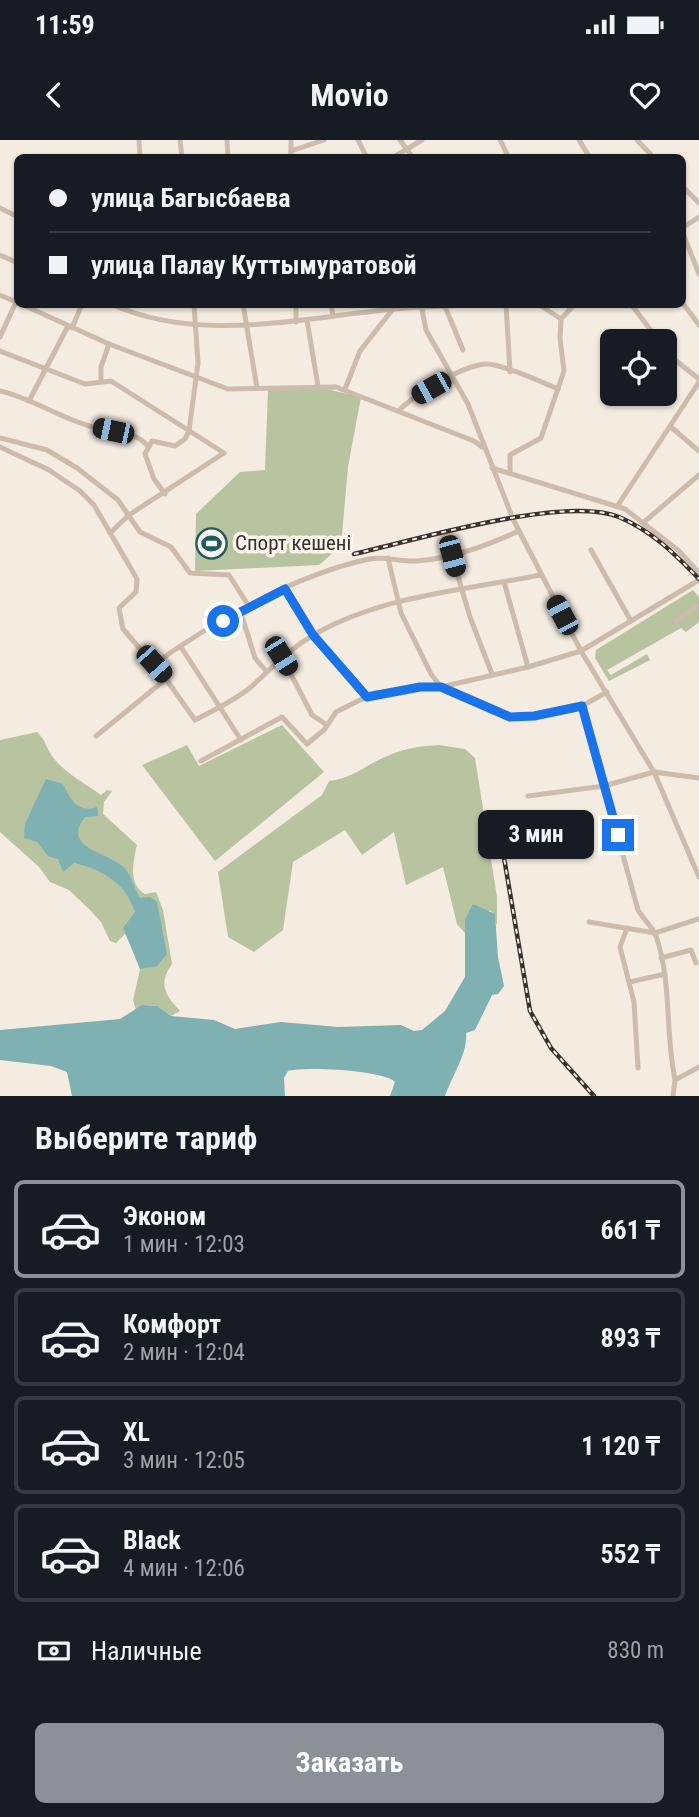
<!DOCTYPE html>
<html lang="ru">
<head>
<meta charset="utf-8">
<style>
	:root { --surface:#171b24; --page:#20242c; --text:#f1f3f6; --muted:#9ea1a6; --line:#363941; --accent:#8c9099 }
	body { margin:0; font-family:"Roboto Condensed",sans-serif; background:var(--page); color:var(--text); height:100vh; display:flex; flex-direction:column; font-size:26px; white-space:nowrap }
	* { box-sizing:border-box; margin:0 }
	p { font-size:23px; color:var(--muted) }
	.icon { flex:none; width:38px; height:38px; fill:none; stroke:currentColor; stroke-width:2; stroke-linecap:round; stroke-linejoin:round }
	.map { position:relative; height:956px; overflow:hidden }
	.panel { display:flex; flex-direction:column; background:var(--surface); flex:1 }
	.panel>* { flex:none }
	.guide { position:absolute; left:14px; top:14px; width:672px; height:154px; border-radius:10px; box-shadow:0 2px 5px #0004; display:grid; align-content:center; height:154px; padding:0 35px; background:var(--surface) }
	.buttons { position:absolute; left:600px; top:189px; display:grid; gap:14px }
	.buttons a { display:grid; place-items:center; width:77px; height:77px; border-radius:10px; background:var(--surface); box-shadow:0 2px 5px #0004; font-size:35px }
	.end { position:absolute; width:32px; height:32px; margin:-16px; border:9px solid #1a73e8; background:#fff; box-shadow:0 0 0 4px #fff }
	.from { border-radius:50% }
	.bubble { position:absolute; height:49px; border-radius:10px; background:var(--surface); box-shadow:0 2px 5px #0004; font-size:23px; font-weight:700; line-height:49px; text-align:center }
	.car { position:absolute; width:21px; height:42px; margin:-21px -10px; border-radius:9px; box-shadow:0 0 5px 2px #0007; background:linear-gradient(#222 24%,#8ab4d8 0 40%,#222 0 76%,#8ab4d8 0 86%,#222 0) }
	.guide b { display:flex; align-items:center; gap:24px; height:66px; font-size:26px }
	.guide b+b { border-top:2px solid var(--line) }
	.guide i { width:18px; height:18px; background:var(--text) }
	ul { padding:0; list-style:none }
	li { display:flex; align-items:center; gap:21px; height:98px; margin:0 14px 10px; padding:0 21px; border:4px solid var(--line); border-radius:10px }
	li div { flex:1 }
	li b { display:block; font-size:26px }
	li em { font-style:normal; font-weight:700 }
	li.current { border-color:var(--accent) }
	li>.icon { width:63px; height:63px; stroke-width:1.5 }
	h2 { padding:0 35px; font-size:32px; line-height:84px }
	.pay { display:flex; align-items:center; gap:18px; height:77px; padding:0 35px; font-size:26px }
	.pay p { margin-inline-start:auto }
	.cta { display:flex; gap:14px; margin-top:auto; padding:14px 35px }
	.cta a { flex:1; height:80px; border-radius:10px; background:var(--accent); color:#fff; font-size:28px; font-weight:700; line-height:80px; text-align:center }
	.status { display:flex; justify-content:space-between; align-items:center; height:49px; padding:0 35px; background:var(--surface); direction:ltr }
	.status svg { height:19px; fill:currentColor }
	header { display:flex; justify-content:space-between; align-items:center; height:91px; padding:0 35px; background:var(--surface); font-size:32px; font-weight:700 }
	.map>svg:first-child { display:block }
	.green { fill:#b8c4a0 }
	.water { fill:#7fb0b2 }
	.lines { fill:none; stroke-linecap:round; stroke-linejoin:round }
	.minor { stroke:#cdbbac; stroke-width:5 }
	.rail-casing { stroke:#3b302b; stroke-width:4.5 }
	.rail { stroke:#fbf5ee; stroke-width:2; stroke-dasharray:5; stroke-linecap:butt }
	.route { stroke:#1a73e8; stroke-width:9 }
	.labels { text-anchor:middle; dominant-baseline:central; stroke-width:7; stroke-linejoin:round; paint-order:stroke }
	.poi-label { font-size:21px; fill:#3b302b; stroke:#fbf5ee; text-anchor:start }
</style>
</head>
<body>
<div class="status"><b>11:59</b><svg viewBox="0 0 49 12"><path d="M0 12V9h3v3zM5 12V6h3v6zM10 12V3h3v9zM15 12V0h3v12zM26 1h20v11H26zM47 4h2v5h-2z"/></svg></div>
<header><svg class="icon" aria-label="back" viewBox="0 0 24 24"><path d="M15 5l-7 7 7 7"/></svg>Movio<svg class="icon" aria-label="heart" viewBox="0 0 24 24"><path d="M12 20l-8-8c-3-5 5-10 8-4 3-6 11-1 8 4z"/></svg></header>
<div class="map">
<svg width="699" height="956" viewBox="0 0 699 956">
	<rect width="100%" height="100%" fill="#f4ebe1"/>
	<!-- green -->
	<g class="green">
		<path d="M 326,249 L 361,257 L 348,327 L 341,406 L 319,425 L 195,431 L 196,374 L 240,332 L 265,330 L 268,250 Z"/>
		<path d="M 693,450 L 699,457 L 699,482 L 686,492 L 681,488 L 607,530 L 611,535 L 647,514 L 650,520 L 609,541 L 595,518 L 596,510 Z"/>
		<path d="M 282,585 L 324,632 L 215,721 L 142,625 L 187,605 L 199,626 Z"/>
		<path d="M 37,592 C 45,599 46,607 52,616 C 63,632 86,644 101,655 L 107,650 L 112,651 L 104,662 L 103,674 L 137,705 C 133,722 128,744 145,754 L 156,752 L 163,770 L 172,824 C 158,844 165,855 180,871 L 171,876 L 157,866 L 142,865 L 136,870 L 133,860 L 140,829 L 128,796 L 125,794 L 116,803 L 110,801 L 101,782 L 90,770 L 69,750 L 50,742 L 39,727 L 0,692 L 0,600 Z"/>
		<path d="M 439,605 L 465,609 L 475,618 L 497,757 L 497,785 L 491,771 L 470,771 L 465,779 L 467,789 L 465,793 L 457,784 L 443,727 L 406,745 L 394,692 L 362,715 L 345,690 L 293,722 L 283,790 L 254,812 L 228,797 L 218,732 L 322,655 L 329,641 C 352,639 368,623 390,615 C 405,608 422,606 439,605 Z"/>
	</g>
	<!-- water -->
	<g class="water">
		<path d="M 46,639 L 63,644 C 71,660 77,673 97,667 L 98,676 L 85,677 C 62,707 103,711 121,725 C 132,733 133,747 140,758 L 150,757 L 157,762 L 167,814 L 157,826 L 140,829 L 123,788 L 135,772 C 126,744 103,729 74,723 L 63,732 L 58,719 L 48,716 L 37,702 L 24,698 L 25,684 Z"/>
		<path d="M 473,764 L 495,774 L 498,817 L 504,846 L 498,854 L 492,855 L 475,890 L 466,893 C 468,913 452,936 445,956 L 390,956 L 395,942 C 385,930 303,926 288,931 L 284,938 L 285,956 L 72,956 L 67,932 L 51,926 L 0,920 L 0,890 L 120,879 L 142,865 L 157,866 L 171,876 L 214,880 L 235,889 L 281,882 L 338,887 L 401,885 L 414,891 L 422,890 L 445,871 L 465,837 L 465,779 Z"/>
	</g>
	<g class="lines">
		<!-- minor -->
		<g class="minor">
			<path d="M 139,0 L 140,18"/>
			<path d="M 180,0 L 182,18"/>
			<path d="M 227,0 L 228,18"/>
			<path d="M 291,0 L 291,18"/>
			<path d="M 358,0 L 367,18"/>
			<path d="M 400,0 L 413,18"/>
			<path d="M 500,0 L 509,18"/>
			<path d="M 579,0 L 590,18"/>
			<path d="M 637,0 L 654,18"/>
			<path d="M 291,11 L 324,0"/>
			<path d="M 392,18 L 422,0"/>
			<path d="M 682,46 L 699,63"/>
			<path d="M 0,68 L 18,77"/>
			<path d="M 682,88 L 699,77"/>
			<path d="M 682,91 L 699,134"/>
			<path d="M 0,115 L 18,123"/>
			<path d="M 0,155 L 16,162"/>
			<path d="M 682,162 L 699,185"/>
			<path d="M 21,164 L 109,204 L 228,249 L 336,247 L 474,301 L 482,307"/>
			<path d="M 111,164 C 198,203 294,179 385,170 C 421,166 457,166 492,164"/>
			<path d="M 243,164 L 257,248"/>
			<path d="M 296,164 L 296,182"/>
			<path d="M 331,164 L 333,176"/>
			<path d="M 421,164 L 426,190 L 468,264 L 513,379 L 581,511 L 654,632 L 699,737"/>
			<path d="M 444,164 L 463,210"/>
			<path d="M 506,164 L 510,232"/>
			<path d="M 538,164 L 561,179 L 575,164"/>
			<path d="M 631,164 L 659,201"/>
			<path d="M 307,180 L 318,246"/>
			<path d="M 72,188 L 82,164"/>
			<path d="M 0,197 L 16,162"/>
			<path d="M 0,211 L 85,244 L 111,241 L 224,313 L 129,375 L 110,393"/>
			<path d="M 665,212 L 699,239"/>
			<path d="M 101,241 L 101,227 L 109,204"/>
			<path d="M 345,249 L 360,211 L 393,169"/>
			<path d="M 0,251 C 32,258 61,279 93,287 C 115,292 131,289 148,306"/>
			<path d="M 29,261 L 68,186"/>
			<path d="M 398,271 C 416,254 459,227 485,224 C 501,223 542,242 558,249"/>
			<path d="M 671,287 L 699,311"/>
			<path d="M 0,298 L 47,310 L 77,328 L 118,360 L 140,392 L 171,407 L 190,433 L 229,435 L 248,465"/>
			<path d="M 0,307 L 49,330 L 80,351 L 94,365 L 137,439 L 136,452 L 119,468 L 123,489 L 166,539 L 195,580 C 214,570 234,561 251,547 C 274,526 290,508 317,493 C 385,455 466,450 540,435"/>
			<path d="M 492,328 L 625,369 L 679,411 L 699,433"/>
			<path d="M 510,333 L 510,315 L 541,298 L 564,231 L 560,198 L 561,179"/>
			<path d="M 165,354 L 154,339 L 145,314 L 152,301 L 175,306 L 185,299 L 189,291 L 198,223 L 194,164"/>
			<path d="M 618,365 L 699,242"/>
			<path d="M 644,382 L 699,335"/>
			<path d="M 591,410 L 631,481"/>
			<path d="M 452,416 L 470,477 L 492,534"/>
			<path d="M 388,418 L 401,473 L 431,534 L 441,547 L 452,554 L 510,577 L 523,577 L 582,566 L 607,552"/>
			<path d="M 504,442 L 528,527"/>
			<path d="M 285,448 L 313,495 L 367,557"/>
			<path d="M 240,470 L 255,518 L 266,531"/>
			<path d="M 676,481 L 698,466"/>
			<path d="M 181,507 L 241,600"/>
			<path d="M 281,515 L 312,575 L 327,585"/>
			<path d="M 154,524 C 218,479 292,436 369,419 C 385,416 401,422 417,421 C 454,418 485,406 519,391"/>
			<path d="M 582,566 L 638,770 C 643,779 653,787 656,796 C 672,842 665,892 675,940 L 699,927"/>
			<path d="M 96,596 L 166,539"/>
			<path d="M 201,621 L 282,577 L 307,604 L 324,590 L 336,572 L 374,553 L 441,547 L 528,527 L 581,511 L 699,440"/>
			<path d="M 528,656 L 604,646 L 654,632 L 699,638"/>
			<path d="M 589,782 L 655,793 L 699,779"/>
			<path d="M 627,788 L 620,807 L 634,862 L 638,928"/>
			<path d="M 661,818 L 691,810 L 696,823"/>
			<path d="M 630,842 L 665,834"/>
			<path d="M 673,956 L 675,940"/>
		</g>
		<defs>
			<g id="rail">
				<path d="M 354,414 C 416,400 564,355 619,377 C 652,391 675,414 699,439"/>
				<path d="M 501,700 L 530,871 L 551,908 L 594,956"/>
			</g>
		</defs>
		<!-- rail casing -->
		<use href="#rail" class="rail-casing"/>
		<!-- rail -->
		<use href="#rail" class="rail"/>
	</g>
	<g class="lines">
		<!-- route -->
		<path class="route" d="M 223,481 L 285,449 L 313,495 L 367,557 L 420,547 L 441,547 L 510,577 L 534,576 L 582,566 L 618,695"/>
	</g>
	<!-- icons -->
	<defs>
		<symbol id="stadium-ring" viewBox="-11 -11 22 22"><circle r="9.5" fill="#fbf5ee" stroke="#1f5a5e" stroke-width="1.5"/><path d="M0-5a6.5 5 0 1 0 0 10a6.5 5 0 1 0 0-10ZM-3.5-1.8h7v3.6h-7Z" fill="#1f5a5e"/></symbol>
	</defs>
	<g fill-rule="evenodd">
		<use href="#stadium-ring" x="194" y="386" width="35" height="35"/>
	</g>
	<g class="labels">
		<!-- poi labels -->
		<g class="poi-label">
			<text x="235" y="403">Спорт кешені</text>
		</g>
	</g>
</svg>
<div class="buttons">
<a><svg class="icon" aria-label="locate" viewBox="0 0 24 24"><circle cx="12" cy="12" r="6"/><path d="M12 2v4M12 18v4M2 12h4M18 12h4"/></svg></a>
</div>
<i class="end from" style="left:223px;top:481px"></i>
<i class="end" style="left:618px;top:695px"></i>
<div class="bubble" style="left:478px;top:670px;width:116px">3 мин</div>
<i class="car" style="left:431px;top:248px;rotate:241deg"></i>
<i class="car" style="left:113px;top:291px;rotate:282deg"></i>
<i class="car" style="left:452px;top:416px;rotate:165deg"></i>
<i class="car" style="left:562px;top:475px;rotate:332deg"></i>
<i class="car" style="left:281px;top:516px;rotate:148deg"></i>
<i class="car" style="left:154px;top:524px;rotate:138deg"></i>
<div class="guide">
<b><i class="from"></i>улица Багысбаева</b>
<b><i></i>улица Палау Куттымуратовой</b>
</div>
</div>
<section class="panel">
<h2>Выберите тариф</h2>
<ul>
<li class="current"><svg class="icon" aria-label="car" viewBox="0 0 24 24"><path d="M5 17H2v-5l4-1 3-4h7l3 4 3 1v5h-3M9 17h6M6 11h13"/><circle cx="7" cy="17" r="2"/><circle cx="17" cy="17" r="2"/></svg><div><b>Эконом</b><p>1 мин · 12:03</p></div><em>661 ₸</em></li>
<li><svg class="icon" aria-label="car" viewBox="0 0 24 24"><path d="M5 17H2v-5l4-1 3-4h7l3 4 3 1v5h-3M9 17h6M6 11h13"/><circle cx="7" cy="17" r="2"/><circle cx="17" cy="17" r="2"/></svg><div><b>Комфорт</b><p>2 мин · 12:04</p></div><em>893 ₸</em></li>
<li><svg class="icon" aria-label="car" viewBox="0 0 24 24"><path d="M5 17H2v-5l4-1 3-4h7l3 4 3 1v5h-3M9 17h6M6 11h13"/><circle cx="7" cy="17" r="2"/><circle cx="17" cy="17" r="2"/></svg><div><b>XL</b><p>3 мин · 12:05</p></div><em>1 120 ₸</em></li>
<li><svg class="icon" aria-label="car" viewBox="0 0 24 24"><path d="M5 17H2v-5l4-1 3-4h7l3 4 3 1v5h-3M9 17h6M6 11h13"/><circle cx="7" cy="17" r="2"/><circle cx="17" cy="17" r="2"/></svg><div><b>Black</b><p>4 мин · 12:06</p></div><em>552 ₸</em></li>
</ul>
<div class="pay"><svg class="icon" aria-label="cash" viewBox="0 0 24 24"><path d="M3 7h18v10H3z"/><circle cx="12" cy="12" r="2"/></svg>Наличные<p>830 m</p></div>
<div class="cta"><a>Заказать</a></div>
</section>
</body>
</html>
